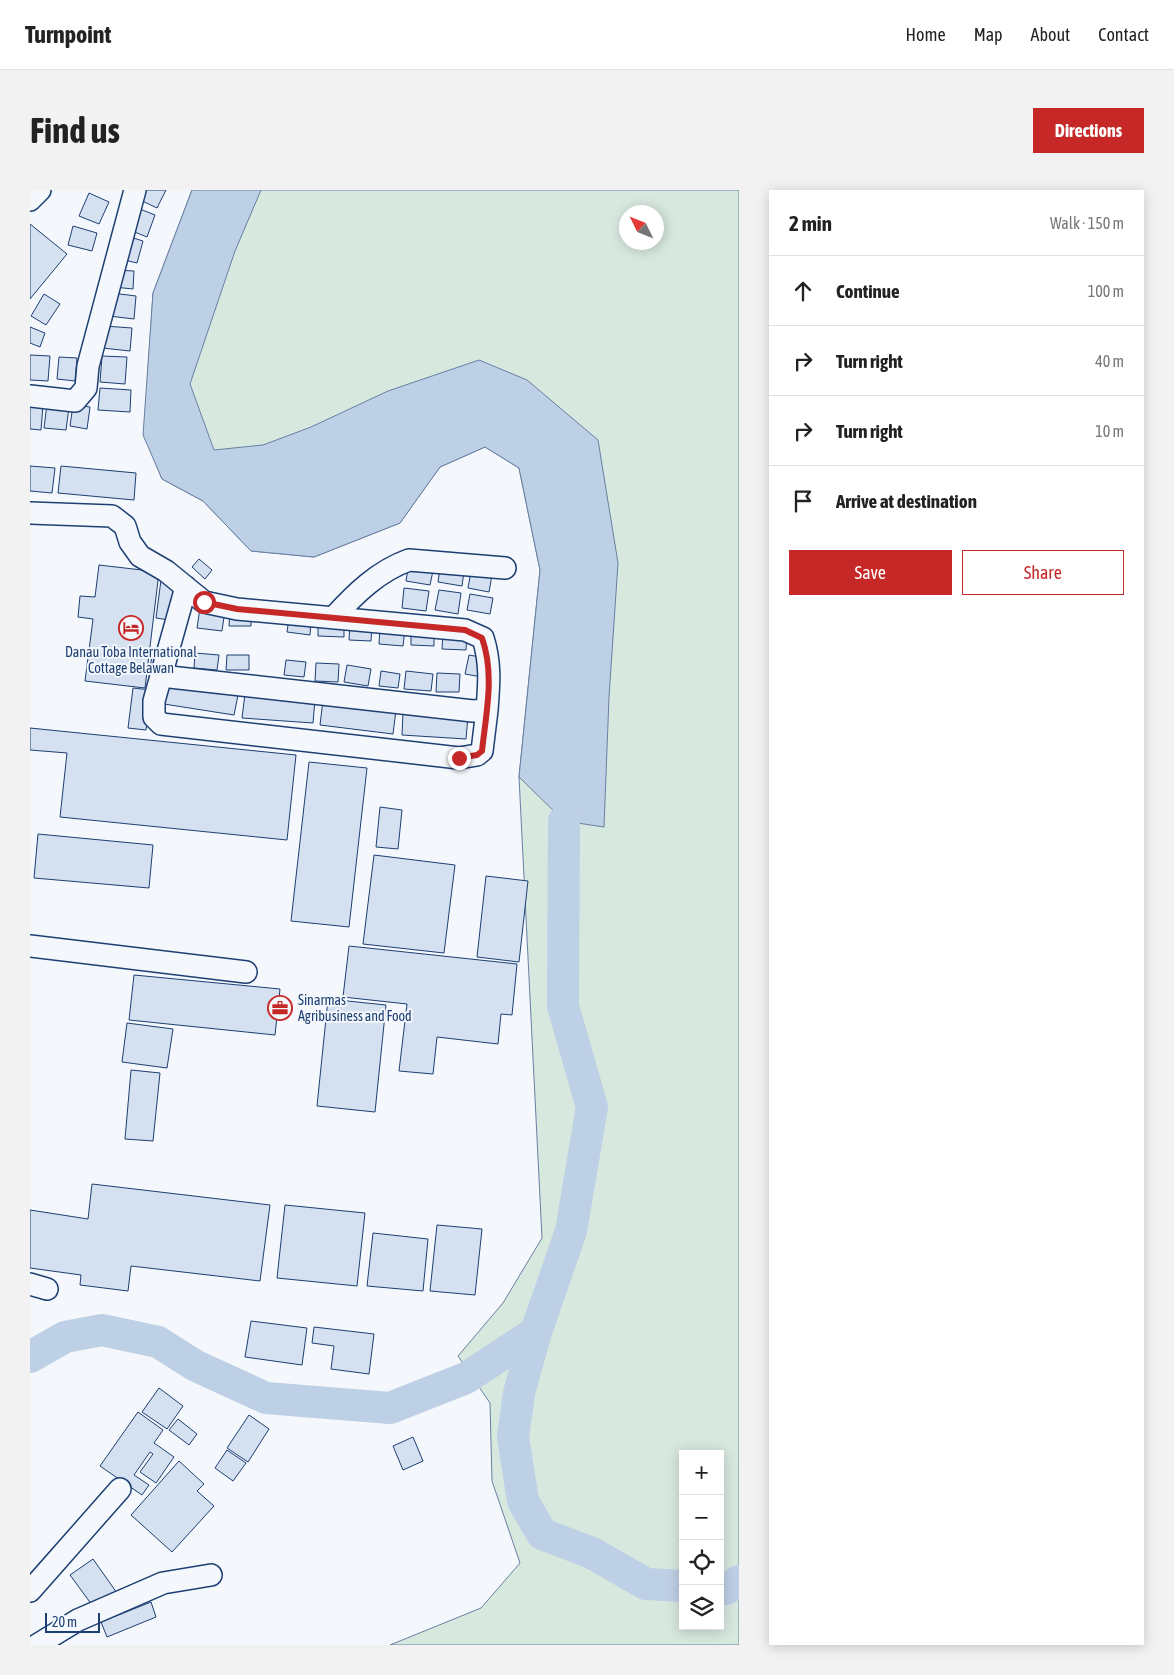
<!DOCTYPE html>
<html lang="en">
<head>
<meta charset="utf-8">
<style>
  :root { --surface:#fff; --page:#f2f2f2; --text:#222; --muted:#767676; --line:#e0e0e0; --accent:#c62828 }
  body { margin:0; font-family:"Asap Condensed",sans-serif; background:var(--page); color:var(--text) }
  .controls { position:absolute; right:15px; bottom:15px; display:grid; overflow:hidden; border-radius:0px; box-shadow:0 2px 12px #0003 }
  .controls button { width:45px; height:45px; display:grid; place-items:center; padding:0; border:0; border-bottom:1px solid var(--line); background:var(--surface); color:var(--text); font:25px sans-serif }
  .compass { position:absolute; left:589px; top:15px; width:45px; height:45px; border-radius:50%; background:var(--surface); box-shadow:0 2px 12px #0003; rotate:313deg }
  .scale { position:absolute; left:15px; bottom:12px; width:55px; box-sizing:border-box; padding-left:5px; border:2px solid #1d3f73; border-top:0; font-size:14px; line-height:18px; white-space:nowrap; color:#1d3f73; -webkit-text-stroke:4px #f4f7fb; paint-order:stroke }
  .stop { position:absolute; width:15px; height:15px; margin:-11px; border:4px solid #c62828; border-radius:50%; background:#fff }
  .stop.end { background:#c62828; border-color:#fff; box-shadow:0 1px 5px #0008 }
  .list { margin:0; padding:0; list-style:none }
  h2 { display:flex; justify-content:space-between; align-items:center; height:65px; margin:0; padding:0 20px; font-size:21px }
  h2 small { font-size:16px; font-weight:400; color:var(--muted) }
  .list li { display:grid; grid-template-columns:32px 1fr auto; gap:15px; align-items:center; box-sizing:border-box; height:70px; padding:0 20px; border-top:1px solid var(--line) }
  .list b { display:block; font-size:19px; white-space:nowrap }
  .list em { font-size:16px; font-style:normal; color:var(--muted) }
  .actions { display:flex; gap:10px; padding:15px 20px }
  .actions a { flex:1; padding:11px 0; border:1px solid var(--accent); border-radius:0px; text-align:center; font-size:18px; color:var(--accent) }
  .actions .main { background:var(--accent); color:#fff }
  .icon { flex:none; width:28px; height:28px; fill:none; stroke:currentColor; stroke-width:2; stroke-linecap:round; stroke-linejoin:round }
  .map { position:relative; flex:none; width:709px; height:1455px; overflow:hidden; border-radius:0px }
  header { display:flex; align-items:center; gap:30px; box-sizing:border-box; height:70px; padding:0 25px; background:var(--surface); border-bottom:1px solid var(--line) }
  header strong { font-size:24px }
  nav { display:flex; gap:28px; margin-inline-start:auto; font-size:18px }
  .intro { display:flex; align-items:center; justify-content:space-between; box-sizing:border-box; height:120px; padding:0 30px }
  h1 { margin:0; font-size:35px }
  .button { padding:12px 22px; border-radius:0px; background:var(--accent); color:#fff; font-size:18px; font-weight:700 }
  main { display:flex; gap:30px; padding:0 30px }
  aside { flex:1; background:var(--surface); border-radius:0px; box-shadow:0 2px 12px #0003 }
  .map>svg:first-child { display:block }
  .green { fill:#d7e8df; stroke:#687fa3; fill-rule:evenodd }
  .water { fill:#bed0e5; stroke:#687fa3 }
  .lines { fill:none; stroke-linecap:round; stroke-linejoin:round }
  .river { stroke:#bed0e5; stroke-width:32 }
  .building { fill:#d5e0f0; stroke:#1d3f73 }
  .minor-casing { stroke:#1d3f73; stroke-width:24 }
  .minor { stroke:#f4f7fb; stroke-width:21 }
  .route { stroke:#c62828; stroke-width:6 }
  .labels { text-anchor:middle; stroke-width:4; stroke-linejoin:round; paint-order:stroke }
  .poi-label { font-size:14px; fill:#1d3f73; stroke:#f4f7fb }
</style>
</head>
<body>
<header>
<strong>Turnpoint</strong>
<nav><a>Home</a><a>Map</a><a>About</a><a>Contact</a></nav>
</header>
<div class="intro"><h1>Find us</h1><a class="button">Directions</a></div>
<main>
<div class="map">
<svg width="709" height="1455" viewBox="0 0 709 1455">
  <rect width="100%" height="100%" fill="#f4f7fb"/>
  <!-- green -->
  <path class="green" d="M162,0H709V1455H360L451,1418L490,1373L462,1291L460,1213L428,1166L473,1113L512,1048L489,587L510,380L489,278L455,257L410,277L370,333L284,367L221,361L173,311L132,289L114,245L123,103ZM596,22H626V52H596ZM653,1264H690V1436H653Z"/>
  <!-- water -->
  <path class="water" d="M162,0H231L205,61L160,194L184,260L233,255L281,237L358,201L449,170L497,190L568,250L588,373L579,507L574,637L534,631L489,587L510,380L489,278L455,257L410,277L370,333L284,367L221,361L173,311L132,289L113,245L123,103Z"/>
  <g class="lines">
    <!-- river -->
    <path class="river" d="M506,1142L489,1203L483,1247L493,1311L512,1344L562,1363L616,1394L653,1396
      M0,1167L35,1147L72,1140L128,1152L166,1176L236,1208L360,1218L436,1188L506,1142L541,1041L562,917L533,816L534,631
      M690,1399H696L709,1391"/>
  </g>
  <!-- building -->
  <path class="building" d="M113,0H136L127,18L108,9Z
    M59,3L79,12L69,34L49,26Z
    M105,17L125,25L117,47L97,39Z
    M0,34L37,64L0,109Z
    M43,36L67,43L62,61L38,55Z
    M97,46L113,51L107,73L90,69Z
    M85,80L104,81L103,99L84,97Z
    M82,103L106,106L104,129L79,126Z
    M14,104L30,114L16,135L1,126Z
    M74,136L102,138L100,161L72,158Z
    M0,137L15,143L10,157L0,153Z
    M0,165L20,166L18,191L0,190Z
    M72,166L97,167L95,194L70,192Z
    M29,167L47,168L45,191L27,189Z
    M70,198L101,200L100,222L68,220Z
    M0,214L13,215L11,240L0,239Z
    M17,214L39,217L36,240L14,238Z
    M43,215L60,217L57,239L40,236Z
    M0,276L25,278L22,303L0,301Z
    M31,276L106,283L104,310L28,303Z
    M169,369L182,380L175,389L162,377Z
    M379,372L404,376L400,395L376,391Z
    M69,375L129,382L115,498L55,491L63,429L48,427L50,406L65,407Z
    M410,378L434,381L432,396L408,392Z
    M441,381L462,385L459,402L438,398Z
    M131,390L145,392L139,430L126,428Z
    M374,398L399,401L396,421L372,418Z
    M409,400L431,403L428,424L405,420Z
    M440,404L463,408L460,424L437,420Z
    M170,418L195,420L192,441L167,438Z
    M200,422L221,423V436H199Z
    M259,428L281,431L280,445L257,442Z
    M288,433H314V447L288,446Z
    M320,433L342,435L341,451L319,450Z
    M350,437L375,439L373,456L349,454Z
    M381,440L404,441V456L381,455Z
    M413,442L437,444L436,460L412,459Z
    M123,458L134,460L132,481L120,479Z
    M165,463L189,465L187,480L164,478Z
    M197,465H219V480H196Z
    M439,465L456,468L452,487L435,484Z
    M256,470L276,472L274,487L254,485Z
    M286,473L309,474L308,492L285,491Z
    M317,475L341,479L338,496L314,492Z
    M351,481L370,484L368,498L349,496Z
    M376,481L403,484L401,501L374,499Z
    M407,483L430,484L429,502H406Z
    M137,494L208,505L204,525L134,514Z
    M103,498L121,500L116,540L98,538Z
    M215,504L285,509L283,533L212,528Z
    M293,510L366,520L363,544L290,535Z
    M373,522L438,526L436,549L372,545Z
    M0,538L266,565L257,650L30,627L37,563L0,560Z
    M279,572L337,578L319,737L261,731Z
    M350,617L372,620L368,659L346,657Z
    M8,644L123,655L119,698L4,688Z
    M344,665L425,675L414,763L333,754Z
    M456,686L498,691L489,772L447,767Z
    M319,756L487,774L482,825L471,824L468,854L407,847L403,884L369,881L377,814L313,807Z
    M104,785L250,799L245,845L99,830Z
    M298,809L356,815L345,922L287,916Z
    M97,833L143,839L137,878L92,872Z
    M101,880L130,883L123,951L95,949Z
    M62,994L240,1015L230,1091L101,1076L98,1101L50,1095L51,1085L0,1078V1020L58,1029Z
    M255,1015L335,1023L327,1096L247,1088Z
    M407,1035L452,1039L445,1105L400,1101Z
    M343,1043L398,1049L393,1101L337,1096Z
    M221,1131L277,1138L272,1175L215,1167Z
    M284,1137L344,1144L339,1184L301,1179L304,1156L282,1153Z
    M129,1198L153,1216L137,1239L112,1222Z
    M108,1222L133,1240L124,1253L144,1267L126,1293L110,1282L123,1264L120,1262L104,1285L119,1295L112,1305L70,1276Z
    M219,1225L239,1239L218,1272L197,1258Z
    M148,1229L167,1244L159,1255L139,1240Z
    M383,1247L393,1271L373,1280L363,1256Z
    M197,1260L216,1273L203,1291L185,1278Z
    M149,1271L174,1294L167,1301L184,1316L142,1362L101,1325Z
    M63,1369L87,1403L65,1419L40,1385Z
    M121,1412L126,1427L77,1447L71,1432Z"/>
  <g class="lines">
    <defs>
      <path id="minor" d="M0,10L10,0
        M0,206L45,211L56,198L58,176L105,0
        M0,323L82,326L95,336L100,352L110,366L136,381L174,412L207,419L435,440L453,448C461,473 459,495 457,520L443,521L131,486
        M156,397L124,511V527L131,534L429,568L447,565L452,561L457,520
        M303,428C325,404 348,381 379,370L475,378
        M0,756L216,782
        M0,1094L17,1099
        M0,1401L90,1299
        M7,1455L48,1430L133,1393L181,1385"/>
    </defs>
    <!-- minor casing -->
    <use href="#minor" class="minor-casing"/>
    <!-- minor -->
    <use href="#minor" class="minor"/>
  </g>
  <g class="lines">
    <!-- route -->
    <path class="route" d="M174,412L207,419L435,440L452,448C465,485 456,523 452,561L447,565L429,568"/>
  </g>
  <!-- icons -->
  <defs>
    <symbol id="hotel-ring" viewBox="-11 -11 22 22"><circle r="9.5" fill="#f4f7fb" stroke="#c62828" stroke-width="1.5"/><path d="M-6-4.5h1.5V1H6V5H4.5V3h-9V5H-6ZM-4 0a1.8 1.8 0 1 1 3.6 0ZM.5 0V-2.5h3Q6-2.5 6 0Z" fill="#c62828"/></symbol>
    <symbol id="office-ring" viewBox="-11 -11 22 22"><circle r="9.5" fill="#f4f7fb" stroke="#c62828" stroke-width="1.5"/><path d="M-6-3h4V-5.5h4V-3h4V5H-6ZM-1-4.5V-3h2v-1.5ZM-6 0V1H6V0Z" fill="#c62828"/></symbol>
  </defs>
  <g fill-rule="evenodd">
    <use href="#hotel-ring" x="87" y="424" width="28" height="28"/>
    <use href="#office-ring" x="236" y="804" width="28" height="28"/>
  </g>
  <g class="labels">
    <!-- poi labels -->
    <g class="poi-label">
      <text x="101" y="467">Danau Toba International<tspan x="101" dy="16">Cottage Belawan</tspan></text>
      <text x="268" y="815" text-anchor="start">Sinarmas<tspan x="268" dy="16">Agribusiness and Food</tspan></text>
    </g>
  </g>
</svg>
<div class="controls">
<button>+</button>
<button>−</button>
<button><svg class="icon" aria-label="locate" viewBox="0 0 24 24"><circle cx="12" cy="12" r="6"/><path d="M12 2v4M12 18v4M2 12h4M18 12h4"/></svg></button>
<button><svg class="icon" aria-label="layers" viewBox="0 0 24 24"><path d="M12 4l9 5-9 5-9-5zM3 14l9 5 9-5"/></svg></button>
</div>
<svg class="compass" viewBox="-18 -18 36 36"><path d="M0-13l5 13h-10z" fill="#e53935"/><path d="M0 13l5-13h-10z" fill="#767676"/></svg>
<div class="scale">20 m</div>
<div class="stop" style="left:174px;top:412px"></div>
<div class="stop end" style="left:429px;top:568px"></div>
</div>
<aside>
<h2>2 min<small>Walk · 150 m</small></h2>
<ul class="list">
<li><svg class="icon" aria-label="ahead" viewBox="0 0 24 24"><path d="M12 20V5M6 11l6-6 6 6"/></svg><div><b>Continue</b></div><em>100 m</em></li>
<li><svg class="icon" aria-label="right" viewBox="0 0 24 24"><path d="M7 20v-9h11M14 6l5 5-5 5"/></svg><div><b>Turn right</b></div><em>40 m</em></li>
<li><svg class="icon" aria-label="right" viewBox="0 0 24 24"><path d="M7 20v-9h11M14 6l5 5-5 5"/></svg><div><b>Turn right</b></div><em>10 m</em></li>
<li><svg class="icon" aria-label="arrive" viewBox="0 0 24 24"><path d="M6 21V4h12l-3 4 3 4H6"/></svg><div><b>Arrive at destination</b></div></li>
</ul>
<div class="actions"><a class="main">Save</a><a>Share</a></div>
</aside>
</main>
</body>
</html>
